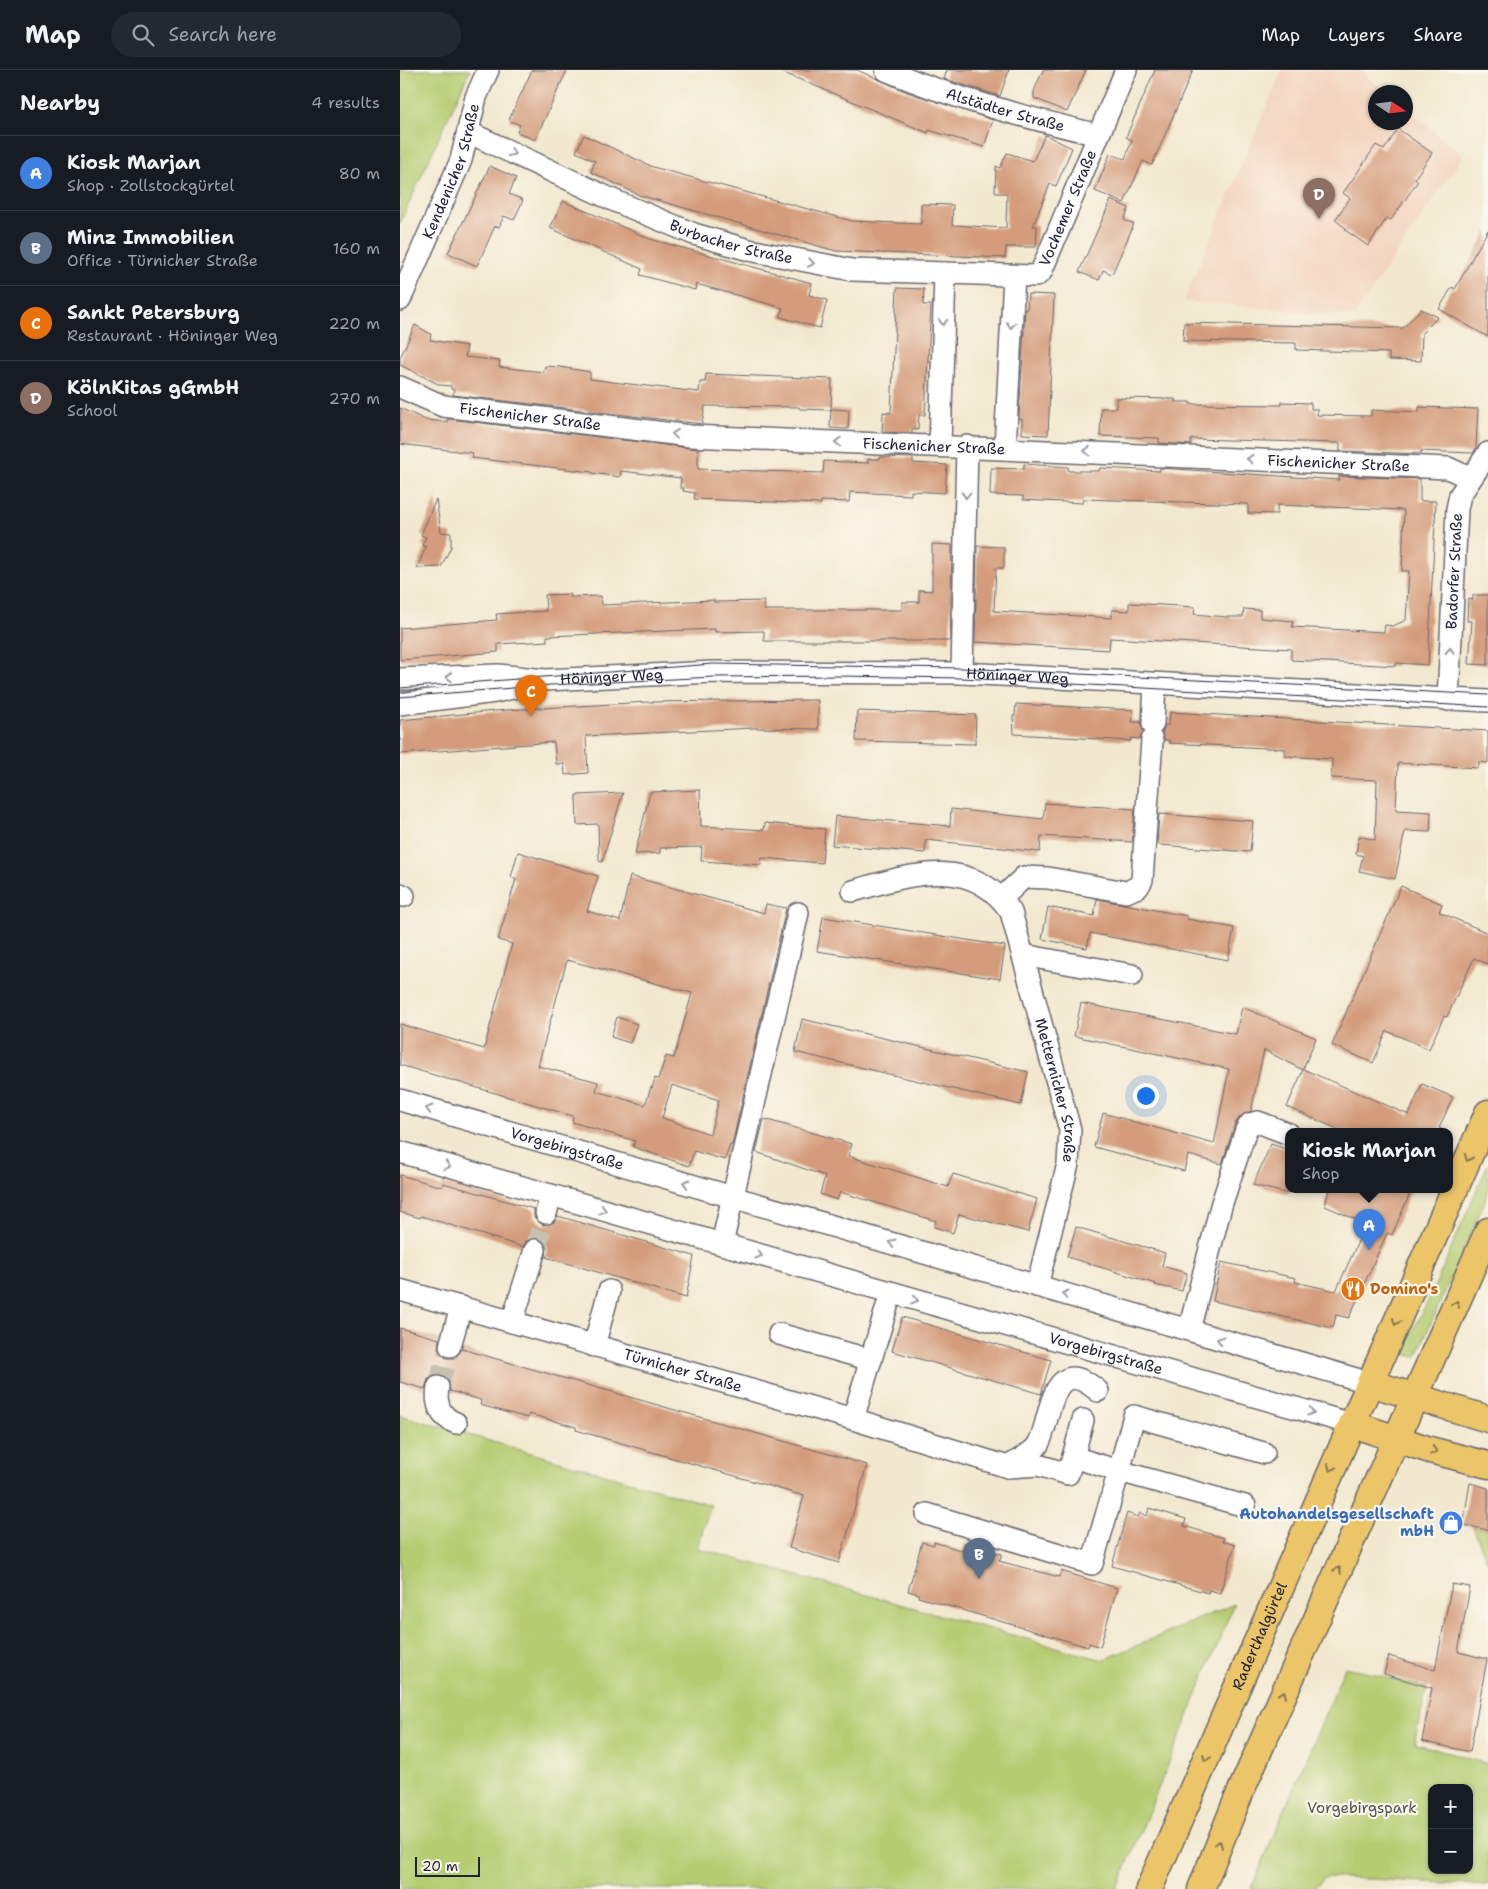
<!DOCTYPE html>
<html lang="en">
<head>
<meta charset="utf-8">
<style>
  :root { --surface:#171b24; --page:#242831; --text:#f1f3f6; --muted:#9ea1a6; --line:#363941; --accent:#c8321e }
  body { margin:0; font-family:"Shantell Sans",sans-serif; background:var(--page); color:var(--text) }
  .controls { position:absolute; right:15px; bottom:15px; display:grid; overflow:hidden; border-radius:10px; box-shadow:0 1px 4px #0004 }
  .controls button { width:45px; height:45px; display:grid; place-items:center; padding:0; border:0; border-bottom:1px solid var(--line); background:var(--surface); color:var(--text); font:25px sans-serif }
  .compass { position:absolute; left:968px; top:15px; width:45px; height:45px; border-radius:50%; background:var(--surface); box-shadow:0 1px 4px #0004; rotate:103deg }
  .scale { position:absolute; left:15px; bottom:12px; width:65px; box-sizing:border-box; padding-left:5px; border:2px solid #22223b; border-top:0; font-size:14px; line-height:18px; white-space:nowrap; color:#22223b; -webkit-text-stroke:4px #fbf7ec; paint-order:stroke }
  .you { position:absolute; left:745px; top:1025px; width:18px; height:18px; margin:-12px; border:4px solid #fff; border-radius:50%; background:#1a73e8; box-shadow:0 0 0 8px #1a73e833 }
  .badge { display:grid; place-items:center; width:32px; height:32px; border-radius:50%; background:var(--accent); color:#fff; font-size:16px; font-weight:700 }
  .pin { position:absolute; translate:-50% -41px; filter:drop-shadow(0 1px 2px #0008) }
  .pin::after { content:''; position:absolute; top:26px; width:18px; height:15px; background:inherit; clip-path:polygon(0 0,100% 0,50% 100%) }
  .popup { position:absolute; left:885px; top:1058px; width:168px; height:65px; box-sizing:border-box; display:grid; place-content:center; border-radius:10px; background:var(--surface); filter:drop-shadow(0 1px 4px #0005); font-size:16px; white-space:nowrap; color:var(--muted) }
  .popup b { font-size:19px; color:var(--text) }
  .popup::after { content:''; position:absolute; left:50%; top:100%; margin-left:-10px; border:10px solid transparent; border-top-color:var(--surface) }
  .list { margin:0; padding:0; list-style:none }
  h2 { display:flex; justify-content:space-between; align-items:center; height:65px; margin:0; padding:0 20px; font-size:21px }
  h2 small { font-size:16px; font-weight:400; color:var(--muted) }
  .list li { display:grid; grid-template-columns:32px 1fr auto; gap:15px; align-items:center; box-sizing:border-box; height:75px; padding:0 20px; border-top:1px solid var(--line) }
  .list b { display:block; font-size:19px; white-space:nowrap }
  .list p { margin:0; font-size:16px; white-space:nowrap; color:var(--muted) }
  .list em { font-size:16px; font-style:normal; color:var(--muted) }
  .icon { flex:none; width:28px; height:28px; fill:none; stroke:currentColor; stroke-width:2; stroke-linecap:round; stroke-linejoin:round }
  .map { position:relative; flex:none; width:1088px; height:1819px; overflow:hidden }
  header { display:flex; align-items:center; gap:30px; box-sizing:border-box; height:70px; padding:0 25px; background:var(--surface); border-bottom:1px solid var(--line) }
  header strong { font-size:24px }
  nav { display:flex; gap:28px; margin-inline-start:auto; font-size:18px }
  .search { width:350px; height:45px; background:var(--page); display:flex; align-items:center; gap:12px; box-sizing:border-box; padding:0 18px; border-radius:28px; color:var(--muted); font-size:19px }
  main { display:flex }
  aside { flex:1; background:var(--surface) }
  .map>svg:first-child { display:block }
  .built { fill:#f3d4bf }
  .green { fill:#b5cc71; stroke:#6c7756; fill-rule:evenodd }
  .building { fill:#d49c7c; fill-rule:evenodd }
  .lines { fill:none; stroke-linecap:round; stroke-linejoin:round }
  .minor-tunnel { stroke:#c8c0b1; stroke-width:21; stroke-dasharray:21 11; stroke-linecap:butt }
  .minor-casing { stroke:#6b676f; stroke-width:24 }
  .major-casing { stroke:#6b676f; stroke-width:29 }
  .minor { stroke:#fff; stroke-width:21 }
  .major { stroke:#ecc569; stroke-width:26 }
  .tram { stroke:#22223b; stroke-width:1 }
  .oneway { stroke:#9c9ca7 }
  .oneway2 { stroke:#877452 }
  .labels { text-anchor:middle; stroke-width:4.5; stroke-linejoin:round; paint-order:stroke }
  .street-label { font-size:15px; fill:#22223b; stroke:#fbf7ec }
  .food-label { font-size:15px; font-weight:bold; fill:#c56008; stroke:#fbf7ec; text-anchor:start }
  .shop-label { font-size:15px; font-weight:bold; fill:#366cbe; stroke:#fbf7ec; text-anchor:end }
  .park-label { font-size:15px; fill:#4e554b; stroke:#fbf7ec }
</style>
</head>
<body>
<header>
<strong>Map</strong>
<div class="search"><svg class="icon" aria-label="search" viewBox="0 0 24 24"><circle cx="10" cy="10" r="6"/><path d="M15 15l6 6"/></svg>Search here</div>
<nav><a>Map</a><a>Layers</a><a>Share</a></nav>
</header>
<main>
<aside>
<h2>Nearby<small>4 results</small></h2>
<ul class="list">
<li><span class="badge" style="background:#3f7fe0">A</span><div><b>Kiosk Marjan</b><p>Shop · Zollstockgürtel</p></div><em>80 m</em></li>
<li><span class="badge" style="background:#5c6f8a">B</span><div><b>Minz Immobilien</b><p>Office · Türnicher Straße</p></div><em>160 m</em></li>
<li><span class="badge" style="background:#e8710a">C</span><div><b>Sankt Petersburg</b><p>Restaurant · Höninger Weg</p></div><em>220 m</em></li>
<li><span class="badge" style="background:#8d6e63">D</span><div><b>KölnKitas gGmbH</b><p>School</p></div><em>270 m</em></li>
</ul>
</aside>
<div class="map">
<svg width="1088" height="1819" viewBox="0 0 1088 1819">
  <rect width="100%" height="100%" fill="#fbf7ec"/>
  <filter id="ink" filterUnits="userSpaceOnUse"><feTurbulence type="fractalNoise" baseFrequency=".02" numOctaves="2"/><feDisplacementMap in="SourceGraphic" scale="10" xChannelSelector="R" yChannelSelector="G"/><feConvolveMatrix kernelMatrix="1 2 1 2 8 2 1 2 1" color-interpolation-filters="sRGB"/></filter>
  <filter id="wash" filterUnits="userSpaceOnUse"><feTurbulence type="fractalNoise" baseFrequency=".0096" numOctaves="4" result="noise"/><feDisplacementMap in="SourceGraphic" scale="20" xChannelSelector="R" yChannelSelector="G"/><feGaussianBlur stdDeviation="1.12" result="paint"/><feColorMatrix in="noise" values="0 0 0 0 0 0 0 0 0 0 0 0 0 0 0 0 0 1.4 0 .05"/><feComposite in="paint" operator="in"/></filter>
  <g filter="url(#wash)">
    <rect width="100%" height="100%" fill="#f2e8cf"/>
    <!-- built -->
    <path class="built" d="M882,0H959L986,22H976V52H1006V38L1063,86L954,246L784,231Z"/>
    <!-- green -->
    <path class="green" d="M0,0H70L0,153Z
      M1088,1094V1124L1016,1287L1001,1283L1030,1227Z
      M0,1345L311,1435L297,1478L703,1590L834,1534L717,1819H0Z
      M1073,1457L1088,1460V1493Z
      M945,1597L1027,1618L1014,1673L1088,1694V1815L926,1807L912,1819H851ZM1032,1718H1069V1800H1032Z"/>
    <g id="blocks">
      <!-- building -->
      <path class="building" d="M132,0H167L135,70L117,62L120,55L109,50Z
        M377,0H457L507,22L593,50L584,77L529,60L528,63Z
        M547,0H609L600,26L544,9Z
        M643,0H686L667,42L634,28V21Z
        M755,0H793L752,95L743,91L724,133L695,121L710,84L725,89L732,70L726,67Z
        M998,59L1032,83L1015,108L1018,111L991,150L987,148L968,176L945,160L946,158L935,150L950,128L943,123L966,90L976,75L984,80Z
        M184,65L253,97L452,151L521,154V134L553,135L552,155L606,158L607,123H595L596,96L600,98L607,83L633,91L645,65L672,78L656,116L650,114L633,156H637L636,177H606L605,188L436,181L239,125L191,102L195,91L176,82Z
        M90,96L116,108L109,124L123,130L114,150L104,146L99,157L95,156L77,196L48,183Z
        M711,130L729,138L724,150L734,154L712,204L703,200L699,210L679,202Z
        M163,131L250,169L412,213L409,225L427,230L420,258L380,247L383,238L296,214L295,220L240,205L242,199L150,158Z
        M1088,160V267L1039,239L1052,217L1055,219Z
        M497,218L524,219L523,235H531L525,345H519L518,360L512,359V363L482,362L483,342L491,343Z
        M628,224L654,225L648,365L622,364V349H619L625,239H627Z
        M1021,239L1038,247L1022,263L1021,291L989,290V283L896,280V273L783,271L784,253L1003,258Z
        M15,255L31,264L30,270L67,276L65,287L100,291L99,297L144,302L145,296L160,297L190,302V309L221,313L299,322L300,312H305L306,304L432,309L431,340L400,339L399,337L305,336L302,354L53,325L54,320L51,319V316L40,315L0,295V288Z
        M716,328L775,329V332H790V334L882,335V332L911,333V339H917V345L971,346V340L1019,342V337L1078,339L1076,378L1073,383L1021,381V384L940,381V373L791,369V375L759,373V368L700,366L701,338H716Z
        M0,338L26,350L47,352L48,349L298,379V399L423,403L424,391L468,393V389H480L481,387L513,388V393L547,395L545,423L511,421V425L450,422L449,432L421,431V434L294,429L295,423L283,421L284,418H280L281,408L221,401L220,407L192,403V402L72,388L73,383L0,374Z
        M431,339L449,340L448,359L430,358Z
        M624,394L668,397L669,401H699L700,398L760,401V398L939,410V406L1020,409V431H1036L1028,595L997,593L996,596L891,590V579L710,568L709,580L575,572L577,476L604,477V498H596L594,541L712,548V540L729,541V533L795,537L794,544L827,547H843L844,539L860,540V548L893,551L892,557L984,562L985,555L993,556L1006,550L1009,501H1002L1004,440L877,435V444L848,443V434L683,429V433L623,430V426L590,425L591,398L624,399Z
        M36,429L41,462L51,463V477L41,497L17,498L26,477L22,475L26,467L21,465Z
        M532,474L552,475L550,571H364V561L315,562V559L147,566V571L98,574V582L0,590V558L97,550L96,544L146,541L145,525L170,524V527L201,526L202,535L314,530V532L364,531V540H502V532H519V520L532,521Z
        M1073,525H1088V595L1069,594L1072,551H1067L1068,529L1073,530Z
        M418,630V659L355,658L186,666L188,703L165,705L164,694H156L154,672L0,684V650L106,640L248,632Z
        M616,634L733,640L732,652H741L743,661L740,669L731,668V671L614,664L613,646H615Z
        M457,641L576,645L575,674L456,671Z
        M770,642L1088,661V693L1079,692L1078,698L998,693L996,740L1031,742L1030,762L1005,761L995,809L959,801L963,786L956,784L959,766L975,770L977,710L931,708L932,689L885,686V679L769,673V670H764L762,663L765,655H769Z
        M300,720L301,756L364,760L365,753L425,759L422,793L362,788L361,795L301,791L302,777L260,778V783L235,784L250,722Z
        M223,723L202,792L199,791L198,754L177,755L176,725Z
        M645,733L735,739L732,772L641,766L640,782L526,770L525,783L432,775L435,746L550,756L551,739L643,749Z
        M759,744L853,751L850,782L760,775L757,774Z
        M118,782L198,806L187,841L220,851L230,806L364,843L366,834L386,838L332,1075H330L325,1090L294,1081L289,1096L233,1077L235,1071L172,1052L173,1046L0,995V954L84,979L112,874L98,870L116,809L111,807ZM167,890L292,923L274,988L266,986L258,1009L255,1008L252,1018L251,1017L245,1035L196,1021L198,1012L138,996ZM272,1015L319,1030L310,1064L262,1048Z
        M1001,816L1042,834L1039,842L1088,863V894L1074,888L1047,947L1044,946L1029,979L987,961L973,993L932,975Z
        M697,829L787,846V849L834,858L828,890L690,863L687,878L642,869L648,837L694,846Z
        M423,847L605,876L600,909L417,881Z
        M681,933L836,964L842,937L916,968L903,999L1009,1045L1022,1014L1053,1027L1039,1058L1046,1061H942L887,1037L903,1000L864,980L851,1041L840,1047L835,1053L822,1094L788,1085L784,1101L694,1077L703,1043L814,1074L829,999L674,966Z
        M217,947L237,954L230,973L211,967Z
        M402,949L628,1002L621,1035L395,982Z
        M364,1049L452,1074L448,1086L548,1117L553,1104L637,1129L628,1162L559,1144L553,1163L534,1157L536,1151L440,1122L437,1130L420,1124L425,1106L356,1082Z
        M871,1074L889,1080V1124L853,1115Z
        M0,1105L42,1117L43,1113L134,1139V1147L143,1155L154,1152L158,1146L294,1186L286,1228L146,1187L147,1177L138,1168L127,1170L123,1177L21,1146L20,1148L0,1142Z
        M929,1119H1012L992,1165L987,1163L949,1248L936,1245L933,1258L813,1231L821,1192L896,1208L895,1212L936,1221L966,1154L925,1136Z
        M676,1157L765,1183L762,1196L787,1203L782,1221L755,1215L756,1214L667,1187Z
        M502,1247L651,1290L641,1324L492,1281Z
        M0,1258L39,1269L38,1280L46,1288H54L62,1279L467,1395L439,1493L389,1478L404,1426L176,1360V1357L129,1344L128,1348L80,1335L81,1330L50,1321L49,1312L40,1305L28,1309L25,1319L0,1312Z
        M1070,1413L1088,1418V1460L1063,1455Z
        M749,1438L786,1449L784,1456L824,1468L823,1471L835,1475L820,1523L809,1520L808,1523L712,1496L727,1443L738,1447L740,1443L747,1446Z
        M522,1472L534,1475V1472L563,1481L565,1473L602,1484L599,1491L659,1507L661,1501L717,1518L700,1577L689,1573L688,1577L518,1527L519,1524L508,1521Z
        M1052,1514L1070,1517L1058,1582L1087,1589L1070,1682L1022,1671L1032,1618L984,1604L989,1586L1035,1600Z"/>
    </g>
  </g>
  <g filter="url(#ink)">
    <use href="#blocks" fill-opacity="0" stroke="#6b676f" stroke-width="1"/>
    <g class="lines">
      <!-- minor-tunnel -->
      <path class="minor-tunnel" d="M135,1180L146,1143
        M38,1317L50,1276"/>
      <defs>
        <g id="minor">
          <path id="s1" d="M486,0C555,29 625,47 698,65"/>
          <path id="s2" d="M68,62L215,131L294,164L349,180L452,200L636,206L641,202L726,0"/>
          <path id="s3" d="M0,230L61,90L76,27L88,0"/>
          <path id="s4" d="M0,317L43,336L290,366L1048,398L1061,404L1069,411"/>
          <path d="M540,376L545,203"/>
          <path d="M605,378L614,206"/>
          <path d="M562,603L567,376"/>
          <path id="s5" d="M0,609L98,605L145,610L313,602L562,603L1088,631"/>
          <path id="s6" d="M1048,630L1057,439L1060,425L1088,383"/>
          <path d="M0,634L95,622L130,614"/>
          <path d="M753,654L755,614"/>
          <path id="s7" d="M453,821C509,805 572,783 611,842L670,1060L668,1094L637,1216"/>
          <path d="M0,824L4,826"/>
          <path d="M602,828L624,807L648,808L726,822L738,817L742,810L752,670"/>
          <path d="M623,885L732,905"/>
          <path id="s8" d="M0,1030L970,1313"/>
          <path id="s9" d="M0,1082L952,1354"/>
          <path d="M146,1143L151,1125"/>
          <path d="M322,1174L398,843"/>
          <path id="s10" d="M0,1220L453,1349L608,1397L638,1395L668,1404L673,1387L719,1401L734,1346L864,1383"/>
          <path d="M112,1252L135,1180"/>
          <path d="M789,1260L821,1136L846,1060L850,1054L858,1052L889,1064"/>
          <path d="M379,1264L471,1290"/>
          <path d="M50,1276L61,1237"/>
          <path d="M194,1276L209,1221"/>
          <path d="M38,1317C35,1334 40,1347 56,1353"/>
          <path d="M453,1349L491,1223"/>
          <path d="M673,1387L683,1350"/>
          <path d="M608,1397C616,1391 631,1384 637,1376C652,1355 648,1278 698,1321"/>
          <path d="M527,1444L692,1494L719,1401L845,1436"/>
        </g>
        <g id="major">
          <path d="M970,1313L1088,1349"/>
          <path d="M952,1354L1030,1380L1088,1395"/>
          <path id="s11" d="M749,1819L1088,1043"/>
          <path d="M801,1819L840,1723L1088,1161"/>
        </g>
      </defs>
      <!-- minor casing -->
      <use href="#minor" class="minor-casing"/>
      <!-- major casing -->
      <use href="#major" class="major-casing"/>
      <!-- minor -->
      <use href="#minor" class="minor"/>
      <!-- major -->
      <use href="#major" class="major"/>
      <!-- tram -->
      <path class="tram" d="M0,618L313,594L562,598L1088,625
        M0,627L150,615L314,607L438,606L562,608L1088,637"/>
    </g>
    <!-- one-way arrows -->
    <defs><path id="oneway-chevron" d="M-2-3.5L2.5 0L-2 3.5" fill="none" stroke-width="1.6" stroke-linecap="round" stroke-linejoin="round" transform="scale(1.25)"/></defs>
    <g class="oneway">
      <use href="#oneway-chevron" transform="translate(112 83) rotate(25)"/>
      <use href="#oneway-chevron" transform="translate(411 193) rotate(10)"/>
      <use href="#oneway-chevron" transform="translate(543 252) rotate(92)"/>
      <use href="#oneway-chevron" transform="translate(611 255) rotate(93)"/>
      <use href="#oneway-chevron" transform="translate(275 364) rotate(-173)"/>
      <use href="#oneway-chevron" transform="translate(438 372) rotate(-178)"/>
      <use href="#oneway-chevron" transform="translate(687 381) rotate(-177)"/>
      <use href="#oneway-chevron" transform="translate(850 389) rotate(-177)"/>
      <use href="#oneway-chevron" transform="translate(566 425) rotate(91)"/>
      <use href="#oneway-chevron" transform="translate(1050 581) rotate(-87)"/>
      <use href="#oneway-chevron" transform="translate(49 607) rotate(177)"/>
      <use href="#oneway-chevron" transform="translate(29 1039) rotate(-164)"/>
      <use href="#oneway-chevron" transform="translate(47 1096) rotate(16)"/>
      <use href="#oneway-chevron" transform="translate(286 1113) rotate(-164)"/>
      <use href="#oneway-chevron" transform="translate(203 1140) rotate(16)"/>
      <use href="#oneway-chevron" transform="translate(492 1173) rotate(-164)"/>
      <use href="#oneway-chevron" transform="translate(359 1185) rotate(16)"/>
      <use href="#oneway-chevron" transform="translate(665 1224) rotate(-164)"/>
      <use href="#oneway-chevron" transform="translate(515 1230) rotate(16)"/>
      <use href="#oneway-chevron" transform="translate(820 1270) rotate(-163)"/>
      <use href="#oneway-chevron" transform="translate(911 1342) rotate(16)"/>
    </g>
    <g class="oneway2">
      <use href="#oneway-chevron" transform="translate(1068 1088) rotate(114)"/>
      <use href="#oneway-chevron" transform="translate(1056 1234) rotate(-66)"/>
      <use href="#oneway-chevron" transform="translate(996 1252) rotate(114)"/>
      <use href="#oneway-chevron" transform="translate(1034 1381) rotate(16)"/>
      <use href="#oneway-chevron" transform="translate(931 1398) rotate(113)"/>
      <use href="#oneway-chevron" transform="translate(938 1500) rotate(-66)"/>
      <use href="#oneway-chevron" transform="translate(883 1624) rotate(-66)"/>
      <use href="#oneway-chevron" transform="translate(806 1688) rotate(113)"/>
      <use href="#oneway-chevron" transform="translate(819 1774) rotate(-68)"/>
    </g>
  </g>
  <!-- icons -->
  <defs>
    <symbol id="restaurant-disc" viewBox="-11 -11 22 22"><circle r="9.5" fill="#e8710a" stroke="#fbf7ec"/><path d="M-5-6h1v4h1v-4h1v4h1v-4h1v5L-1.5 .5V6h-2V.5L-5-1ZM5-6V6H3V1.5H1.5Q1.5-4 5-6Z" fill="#fff"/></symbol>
    <symbol id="shop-disc" viewBox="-11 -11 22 22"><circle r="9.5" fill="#3f7fe0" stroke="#fbf7ec"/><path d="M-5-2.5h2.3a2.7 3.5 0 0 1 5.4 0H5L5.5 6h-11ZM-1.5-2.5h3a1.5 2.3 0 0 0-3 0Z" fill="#fff"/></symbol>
  </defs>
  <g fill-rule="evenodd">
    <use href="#restaurant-disc" x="939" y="1205" width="28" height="28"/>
    <use href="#shop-disc" x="1037" y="1439" width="28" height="28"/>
  </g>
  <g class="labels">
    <!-- street labels -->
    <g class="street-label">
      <text dy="5" stroke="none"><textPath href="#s1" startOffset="126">Alstädter Straße</textPath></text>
      <text dy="5" stroke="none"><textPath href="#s3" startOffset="139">Kendenicher Straße</textPath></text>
      <text dy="5" stroke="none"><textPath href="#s2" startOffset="670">Vochemer Straße</textPath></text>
      <text dy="5" stroke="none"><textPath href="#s2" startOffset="286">Burbacher Straße</textPath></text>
      <text dy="5" stroke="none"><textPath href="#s4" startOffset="135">Fischenicher Straße</textPath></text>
      <text dy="5" stroke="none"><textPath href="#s4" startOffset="540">Fischenicher Straße</textPath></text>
      <text dy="5" stroke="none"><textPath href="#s4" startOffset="945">Fischenicher Straße</textPath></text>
      <text dy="5" stroke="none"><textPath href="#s6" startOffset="129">Badorfer Straße</textPath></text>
      <text dy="5" stroke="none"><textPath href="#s5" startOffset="212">Höninger Weg</textPath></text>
      <text dy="5" stroke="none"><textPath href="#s5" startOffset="618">Höninger Weg</textPath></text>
      <text dy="5" stroke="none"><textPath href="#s7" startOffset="358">Metternicher Straße</textPath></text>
      <text dy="5" stroke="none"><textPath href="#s8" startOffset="174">Vorgebirgstraße</textPath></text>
      <text dy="5" stroke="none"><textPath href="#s9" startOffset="734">Vorgebirgstraße</textPath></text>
      <text dy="5" stroke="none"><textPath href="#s10" startOffset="294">Türnicher Straße</textPath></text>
      <text dy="5" stroke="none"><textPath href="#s11" startOffset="276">Raderthalgürtel</textPath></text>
    </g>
    <!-- food labels -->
    <g class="food-label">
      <text x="970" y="1224">Domino's</text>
    </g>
    <!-- shop labels -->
    <g class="shop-label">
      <text x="1034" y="1449">Autohandelsgesellschaft<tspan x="1034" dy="17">mbH</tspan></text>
    </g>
    <!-- park labels -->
    <g class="park-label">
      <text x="962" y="1743">Vorgebirgspark</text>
    </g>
  </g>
</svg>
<div class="controls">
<button>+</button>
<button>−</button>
</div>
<svg class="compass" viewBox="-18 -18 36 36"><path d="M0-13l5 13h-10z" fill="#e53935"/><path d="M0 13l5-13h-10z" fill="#9ea1a6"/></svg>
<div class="scale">20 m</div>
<div class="you"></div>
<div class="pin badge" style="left:969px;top:1180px;background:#3f7fe0">A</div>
<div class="popup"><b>Kiosk Marjan</b>Shop</div>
<div class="pin badge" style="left:579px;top:1509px;background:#5c6f8a">B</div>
<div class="pin badge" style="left:131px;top:646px;background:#e8710a">C</div>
<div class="pin badge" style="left:919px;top:149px;background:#8d6e63">D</div>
</div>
</main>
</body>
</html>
